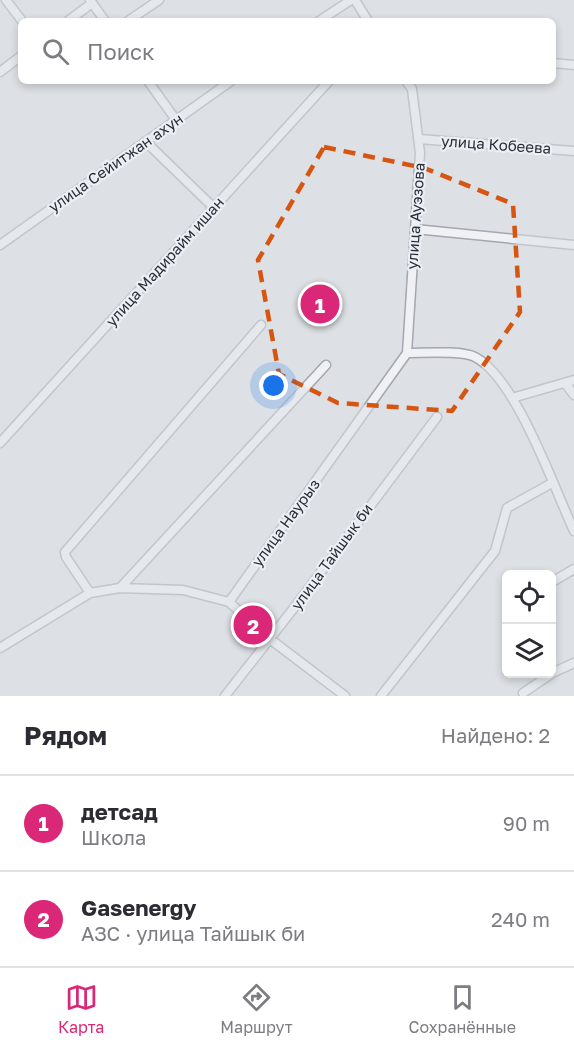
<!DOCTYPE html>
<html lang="ru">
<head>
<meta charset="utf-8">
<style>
  :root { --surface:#fff; --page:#f7f7f7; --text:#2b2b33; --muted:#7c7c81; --line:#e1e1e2; --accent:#db2777 }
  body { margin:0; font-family:"Golos Text",sans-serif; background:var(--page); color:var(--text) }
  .controls { position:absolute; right:18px; bottom:18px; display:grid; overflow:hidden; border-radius:9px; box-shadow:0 3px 9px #0003 }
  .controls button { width:54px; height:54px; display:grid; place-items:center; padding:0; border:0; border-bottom:2px solid var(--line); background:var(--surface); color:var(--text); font:30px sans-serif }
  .you { position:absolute; left:274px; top:386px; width:21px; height:21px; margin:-15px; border:4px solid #fff; border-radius:50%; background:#1a73e8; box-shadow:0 0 0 9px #1a73e833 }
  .badge { display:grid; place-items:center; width:39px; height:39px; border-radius:50%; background:var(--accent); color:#fff; font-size:20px; font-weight:700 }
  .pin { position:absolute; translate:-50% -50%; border:3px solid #fff; box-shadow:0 2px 6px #0006 }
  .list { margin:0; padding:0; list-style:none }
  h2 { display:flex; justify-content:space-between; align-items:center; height:78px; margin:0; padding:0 24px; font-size:26px }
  h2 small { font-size:20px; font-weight:400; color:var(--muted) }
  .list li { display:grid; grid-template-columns:39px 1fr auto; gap:18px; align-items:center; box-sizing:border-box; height:96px; padding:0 24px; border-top:2px solid var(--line) }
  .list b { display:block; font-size:22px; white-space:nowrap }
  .list p { margin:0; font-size:20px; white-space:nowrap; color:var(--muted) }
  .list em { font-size:20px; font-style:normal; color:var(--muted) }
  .icon { flex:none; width:33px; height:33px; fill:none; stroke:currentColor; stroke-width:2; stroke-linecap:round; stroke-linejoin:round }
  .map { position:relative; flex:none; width:574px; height:696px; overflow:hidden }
  .search { position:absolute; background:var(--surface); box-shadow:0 3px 9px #0003; left:18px; right:18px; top:18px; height:66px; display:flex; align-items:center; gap:15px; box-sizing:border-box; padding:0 21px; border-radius:9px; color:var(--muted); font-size:22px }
  .sheet { height:270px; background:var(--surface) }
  nav { display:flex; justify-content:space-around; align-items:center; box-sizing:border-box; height:84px; border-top:2px solid var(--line); background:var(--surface); font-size:16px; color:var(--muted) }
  nav a { display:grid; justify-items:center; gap:3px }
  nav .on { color:var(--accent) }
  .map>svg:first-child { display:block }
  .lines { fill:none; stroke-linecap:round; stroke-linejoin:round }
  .minor-casing { stroke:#a3a7ae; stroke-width:11 }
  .minor { stroke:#eff1f4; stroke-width:8 }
  .marked { fill:none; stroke:#d55511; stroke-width:4.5; stroke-dasharray:12 8; stroke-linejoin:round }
  .labels { text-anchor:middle; stroke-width:4.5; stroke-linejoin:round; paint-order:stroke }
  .street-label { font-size:15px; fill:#282f3a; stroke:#eceff3 }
</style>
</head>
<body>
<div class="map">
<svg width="574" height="696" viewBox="0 0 574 696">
  <rect width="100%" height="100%" fill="#dde0e5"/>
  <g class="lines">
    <defs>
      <path id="minor" d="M6,0L22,21
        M90,0L105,21
        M355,0L368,21
        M68,21L92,3
        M128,21L159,0
        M319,21L351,0
        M553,63L574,65
        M0,72L21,56
        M148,81L176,120
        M406,81L412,89L420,153L407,353
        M419,139L574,151
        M146,142L214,208
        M415,229L574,245
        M0,245L231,81
        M407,353C423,353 462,350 475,357C516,378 554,488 574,531
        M565,383L574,395
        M512,398L574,380
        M0,443L329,81
        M552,582L574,569
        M120,588L326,365
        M90,593L66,557L65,552L261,325
        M229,602L270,639L345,696
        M0,648L90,593L120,588L183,590L229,602L407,353
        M552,673L574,663
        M523,693L551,674
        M225,696L297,604L437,417
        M381,696L495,551L507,508L552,483"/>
    </defs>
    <!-- minor casing -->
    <use href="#minor" class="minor-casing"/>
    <!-- minor -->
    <use href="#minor" class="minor"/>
  </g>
  <!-- marked area -->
  <path d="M0 0H574V696H0ZM324,147L424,168L513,204L520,312L452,411L338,403L279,374L258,260Z" fill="#dde0e5" fill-opacity=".55" fill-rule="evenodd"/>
  <path class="marked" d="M324,147L424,168L513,204L520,312L452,411L338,403L279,374L258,260Z"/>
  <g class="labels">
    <!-- street labels -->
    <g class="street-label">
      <text transform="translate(496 145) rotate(4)" y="5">улица Кобеева</text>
      <text transform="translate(116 163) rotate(-35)" y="5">улица Сейитжан ахун</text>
      <text transform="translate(416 216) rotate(-86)" y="5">улица Ауэзова</text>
      <text transform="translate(165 262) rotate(-48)" y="5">улица Мадирайм ишан</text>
      <text transform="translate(286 523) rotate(-54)" y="5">улица Наурыз</text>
      <text transform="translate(332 557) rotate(-54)" y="5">улица Тайшык би</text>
    </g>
  </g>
</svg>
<div class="controls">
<button><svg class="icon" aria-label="locate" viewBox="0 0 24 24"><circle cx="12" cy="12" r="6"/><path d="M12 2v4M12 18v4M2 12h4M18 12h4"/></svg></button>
<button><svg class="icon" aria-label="layers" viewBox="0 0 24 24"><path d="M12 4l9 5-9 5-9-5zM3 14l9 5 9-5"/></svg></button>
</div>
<div class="you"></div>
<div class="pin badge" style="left:320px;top:304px">1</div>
<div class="pin badge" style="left:253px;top:625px">2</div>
<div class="search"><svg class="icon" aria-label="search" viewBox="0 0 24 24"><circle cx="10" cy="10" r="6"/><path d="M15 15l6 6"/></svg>Поиск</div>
</div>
<section class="sheet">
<h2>Рядом<small>Найдено: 2</small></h2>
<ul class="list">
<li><span class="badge">1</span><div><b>детсад</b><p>Школа</p></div><em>90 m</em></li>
<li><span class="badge">2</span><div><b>Gasenergy</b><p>АЗС · улица Тайшык би</p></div><em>240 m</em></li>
</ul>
</section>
<nav>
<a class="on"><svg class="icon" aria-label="map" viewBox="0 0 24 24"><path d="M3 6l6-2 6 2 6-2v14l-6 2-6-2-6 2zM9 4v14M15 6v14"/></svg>Карта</a>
<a><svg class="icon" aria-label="directions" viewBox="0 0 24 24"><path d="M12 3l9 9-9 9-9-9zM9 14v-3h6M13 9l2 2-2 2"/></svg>Маршрут</a>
<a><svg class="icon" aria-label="saved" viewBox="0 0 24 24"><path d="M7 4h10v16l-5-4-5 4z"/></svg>Сохранённые</a>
</nav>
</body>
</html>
